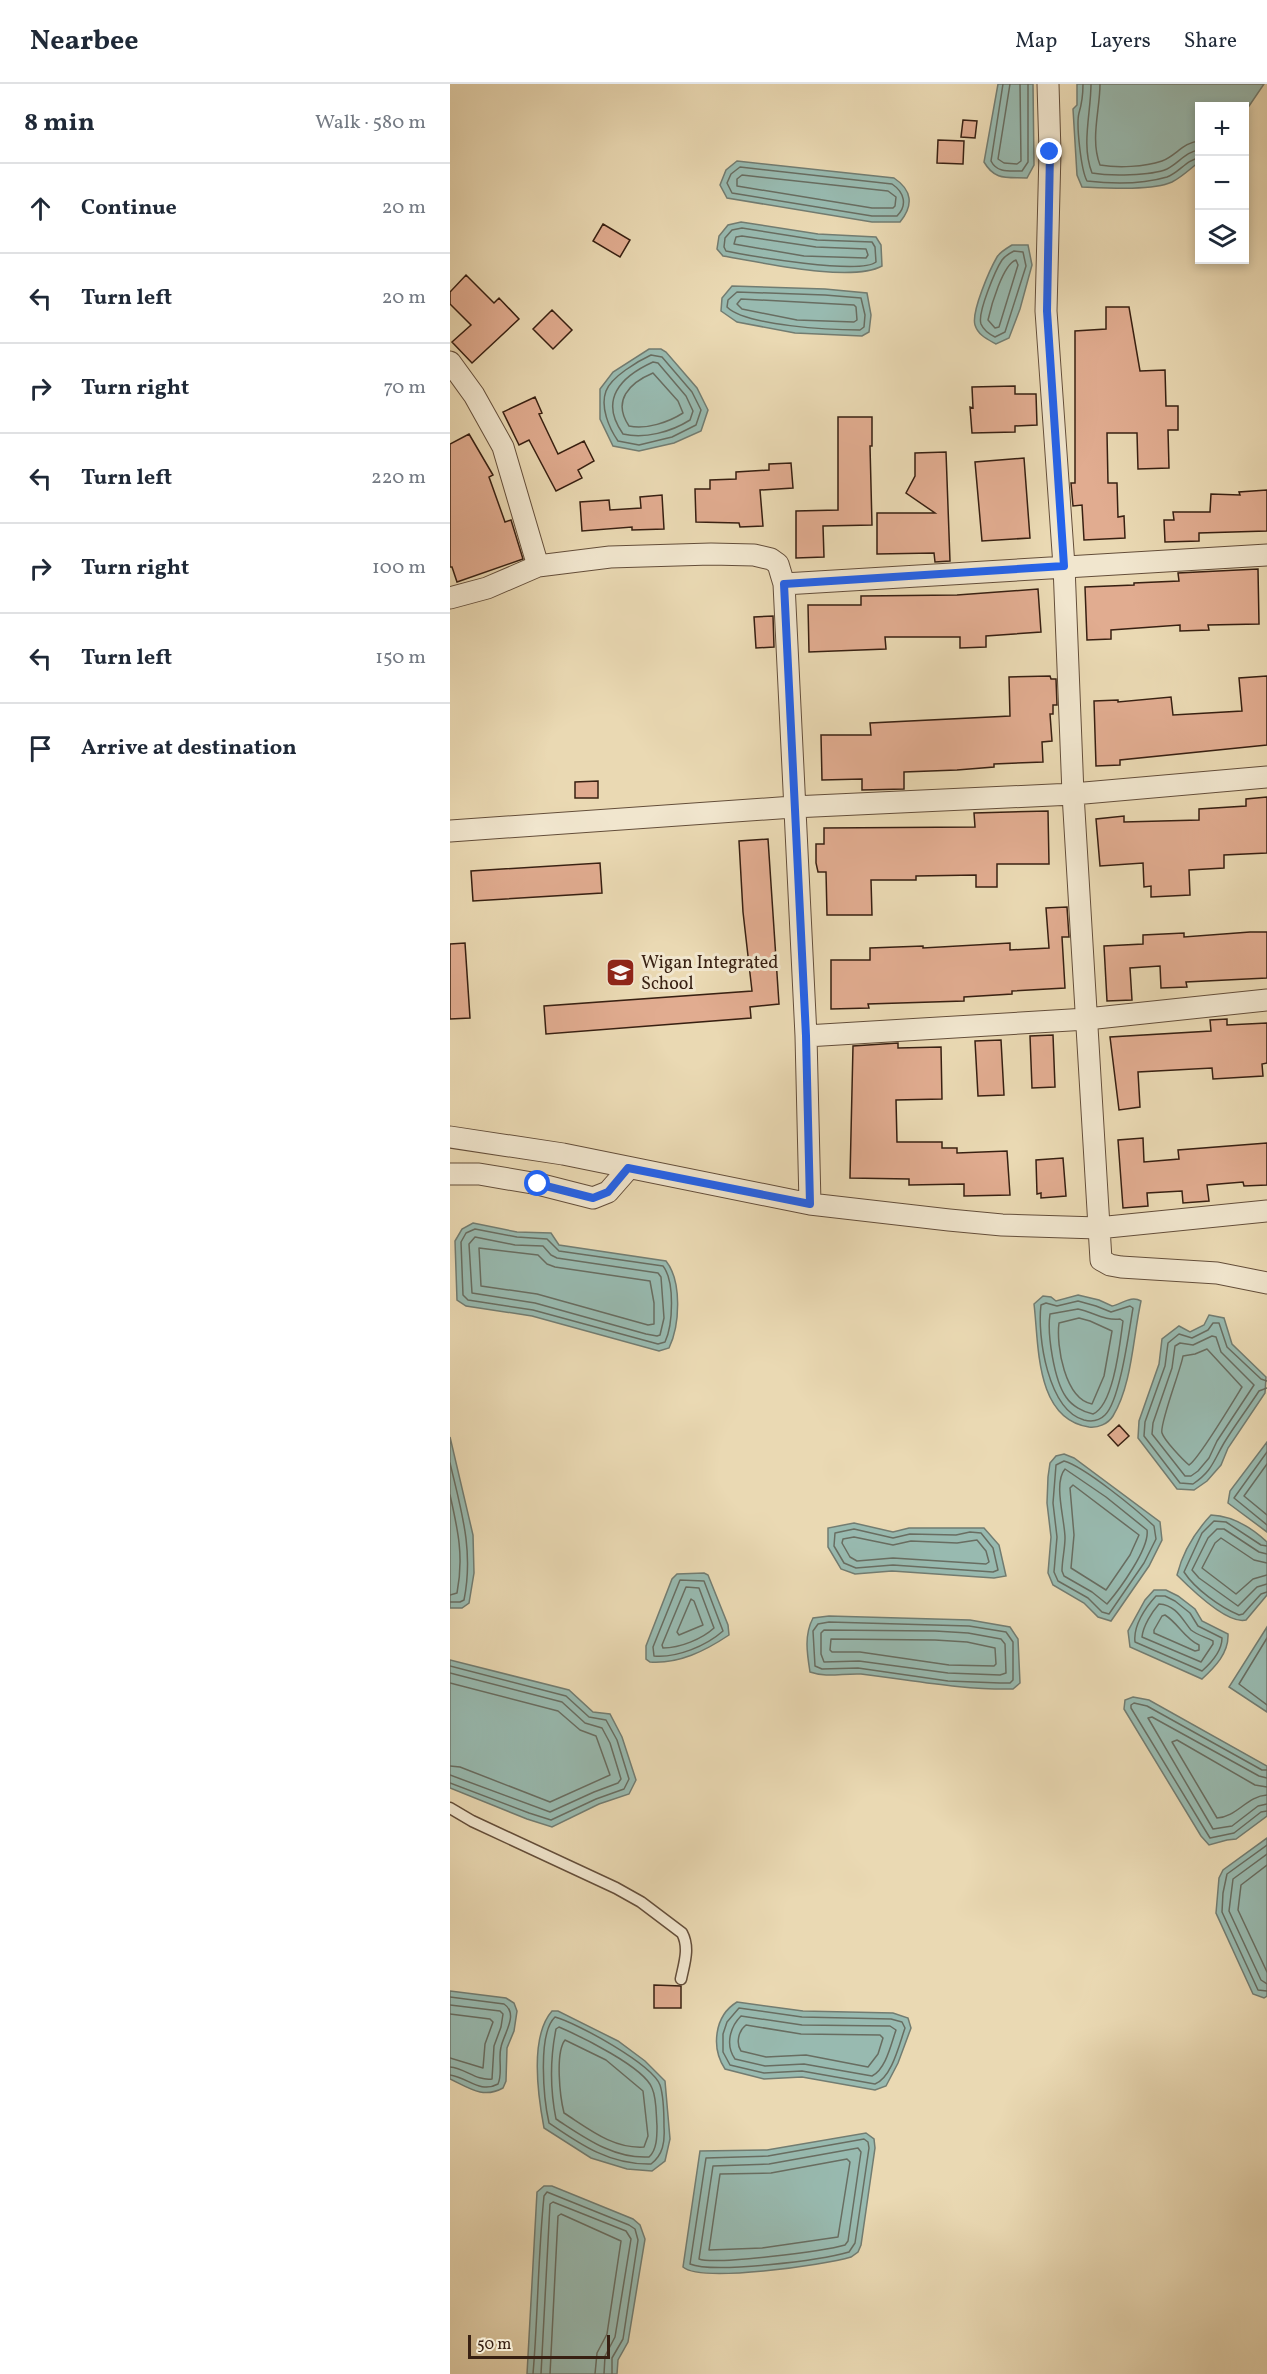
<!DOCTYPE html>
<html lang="en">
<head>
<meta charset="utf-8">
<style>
  :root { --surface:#fff; --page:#f2f2f3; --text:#1f2937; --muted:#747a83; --line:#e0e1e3 }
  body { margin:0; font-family:Vollkorn,serif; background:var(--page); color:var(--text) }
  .controls { position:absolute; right:18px; top:18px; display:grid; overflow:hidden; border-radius:0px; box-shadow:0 3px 9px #0003 }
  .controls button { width:54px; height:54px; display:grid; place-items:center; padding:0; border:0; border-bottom:2px solid var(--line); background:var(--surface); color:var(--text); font:30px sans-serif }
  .scale { position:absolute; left:18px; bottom:15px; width:142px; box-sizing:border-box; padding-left:6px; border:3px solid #382012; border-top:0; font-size:16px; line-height:21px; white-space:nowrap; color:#382012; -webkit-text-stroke:4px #f1e6ce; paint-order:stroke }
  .stop { position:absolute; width:18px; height:18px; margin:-14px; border:4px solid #2563eb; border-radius:50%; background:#fff }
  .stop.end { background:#2563eb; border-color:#fff; box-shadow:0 2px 6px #0008 }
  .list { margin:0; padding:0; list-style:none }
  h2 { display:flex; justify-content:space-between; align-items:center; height:78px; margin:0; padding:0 24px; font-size:26px }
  h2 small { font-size:20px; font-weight:400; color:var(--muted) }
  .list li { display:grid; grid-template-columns:39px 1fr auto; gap:18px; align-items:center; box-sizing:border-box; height:90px; padding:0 24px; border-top:2px solid var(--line) }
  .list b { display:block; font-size:22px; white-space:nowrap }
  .list em { font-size:20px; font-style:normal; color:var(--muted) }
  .icon { flex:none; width:33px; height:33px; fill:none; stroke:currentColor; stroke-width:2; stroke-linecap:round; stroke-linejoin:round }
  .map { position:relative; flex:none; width:817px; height:2290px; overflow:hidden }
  header { display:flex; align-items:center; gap:36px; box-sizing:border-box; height:84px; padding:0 30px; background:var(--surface); border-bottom:2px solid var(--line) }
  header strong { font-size:28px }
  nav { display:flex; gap:33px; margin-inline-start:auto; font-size:21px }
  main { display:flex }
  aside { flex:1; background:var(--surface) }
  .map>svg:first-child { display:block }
  .water { fill:#98bab0; stroke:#727c71; stroke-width:1.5 }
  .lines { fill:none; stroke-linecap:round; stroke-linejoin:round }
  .shore { stroke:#686d61; stroke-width:1.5 }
  .building { fill:#e1ac90; stroke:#382012; stroke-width:1.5 }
  .service-casing { stroke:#644e3a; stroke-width:13 }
  .minor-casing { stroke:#644e3a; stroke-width:23 }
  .service { stroke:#f1e6ce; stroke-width:10 }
  .minor { stroke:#f1e6ce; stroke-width:21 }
  .route { stroke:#2563eb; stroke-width:8 }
  .labels { text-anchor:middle; stroke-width:6; stroke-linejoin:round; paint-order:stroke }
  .poi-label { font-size:18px; fill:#382012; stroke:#f1e6ce; text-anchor:start }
</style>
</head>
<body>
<header>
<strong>Nearbee</strong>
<nav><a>Map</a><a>Layers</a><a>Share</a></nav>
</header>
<main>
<aside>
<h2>8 min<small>Walk · 580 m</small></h2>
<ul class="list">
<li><svg class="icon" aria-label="ahead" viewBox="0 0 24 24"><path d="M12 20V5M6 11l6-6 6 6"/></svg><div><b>Continue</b></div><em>20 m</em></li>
<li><svg class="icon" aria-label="left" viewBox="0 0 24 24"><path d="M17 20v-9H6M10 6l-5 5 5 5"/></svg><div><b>Turn left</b></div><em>20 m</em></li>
<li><svg class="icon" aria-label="right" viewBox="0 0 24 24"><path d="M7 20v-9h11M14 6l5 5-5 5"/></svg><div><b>Turn right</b></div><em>70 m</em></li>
<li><svg class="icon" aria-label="left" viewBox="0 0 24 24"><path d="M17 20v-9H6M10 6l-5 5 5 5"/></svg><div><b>Turn left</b></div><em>220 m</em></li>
<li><svg class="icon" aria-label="right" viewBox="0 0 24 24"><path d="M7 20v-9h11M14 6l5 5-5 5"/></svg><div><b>Turn right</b></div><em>100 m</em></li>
<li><svg class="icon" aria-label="left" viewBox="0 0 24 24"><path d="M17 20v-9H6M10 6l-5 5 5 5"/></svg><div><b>Turn left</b></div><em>150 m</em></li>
<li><svg class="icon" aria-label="arrive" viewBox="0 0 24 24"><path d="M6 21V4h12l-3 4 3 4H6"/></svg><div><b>Arrive at destination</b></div></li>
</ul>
</aside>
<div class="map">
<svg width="817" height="2290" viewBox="0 0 817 2290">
  <rect width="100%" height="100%" fill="#ead9b3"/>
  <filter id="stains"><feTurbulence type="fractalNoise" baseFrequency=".00333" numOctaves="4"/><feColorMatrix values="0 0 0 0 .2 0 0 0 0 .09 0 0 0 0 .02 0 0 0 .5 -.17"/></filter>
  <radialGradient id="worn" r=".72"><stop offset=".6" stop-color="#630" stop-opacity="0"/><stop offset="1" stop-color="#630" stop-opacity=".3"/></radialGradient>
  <!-- water -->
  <path class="water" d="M548,0H583L584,81L577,94C557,93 545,97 534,78Z
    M627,0H814L795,28L794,22H750L749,78C741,84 732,93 722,98C702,107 655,104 632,103L627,91L623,25L627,21Z
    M287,77L444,94C462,106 464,121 450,138H422L277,114L270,101L276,86Z
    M291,138L368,150L426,153L431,161L432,182C401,199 310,178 273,172L267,165L269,152L278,141Z
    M562,161H578L582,181L570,225L559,254L546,260C537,255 528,251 525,241C521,228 540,185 547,173C550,168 557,164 562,161Z
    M282,202L375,205L417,209L421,231L419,248L412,252L345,249L287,238L271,227L272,214Z
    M199,265H211L216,268L247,304L258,326L251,347L224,359L189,367L163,362L150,335V305L163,288Z
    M23,1139L67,1148L101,1149L109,1161L216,1177C232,1197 230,1241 219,1264L209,1267L82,1232L16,1222L7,1216L5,1157L12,1145Z
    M628,1211L649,1216L662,1222C672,1220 681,1211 691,1217C683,1253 682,1301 663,1332C658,1340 648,1344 639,1343C585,1335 589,1261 584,1220L593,1212L601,1213L606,1217Z
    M759,1231L774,1234L782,1260L816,1293L815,1309L778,1364L771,1381L757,1397L744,1406L727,1405L688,1354L689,1337L709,1280L712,1255L729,1242L740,1248L754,1241Z
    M0,1353L23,1451L24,1489L19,1519L12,1524H0Z
    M817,1358V1448L778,1419L780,1407Z
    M614,1370L624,1374L710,1438L712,1456L699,1482L661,1537L648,1533L634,1519L603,1501L598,1489L601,1453L597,1419L598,1393L600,1379L606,1372Z
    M761,1431C783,1432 801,1443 817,1458V1511L796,1536C777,1541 740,1504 727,1491C733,1467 745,1448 761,1431Z
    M404,1439L443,1448L459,1444H534L549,1461L556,1492L544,1494L442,1487L405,1490L391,1485L378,1463V1444Z
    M254,1489L258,1491L278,1541L279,1551C255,1567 229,1580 200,1578L196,1575V1562L222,1495L227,1490Z
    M704,1506H716L728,1512L745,1525L752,1537L778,1550C779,1569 765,1583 752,1595L680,1563L678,1547L695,1516Z
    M379,1532L520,1536L560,1543L568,1555L570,1599L563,1605C511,1606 462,1596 411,1590C393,1589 377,1594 360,1588C357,1569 354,1551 363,1534Z
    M817,1543V1628L779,1603Z
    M0,1576L119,1606L143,1628L160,1630L172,1653L186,1696L179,1710L149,1720L102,1743L77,1735L0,1704Z
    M683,1613L699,1616L817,1682V1732L786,1755L777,1756L759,1761L751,1752L674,1625L675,1616Z
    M817,1754V1912L814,1914L803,1910L766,1829L769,1794L773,1786Z
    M0,1907L56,1914L64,1919L67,1927L64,1947L57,1964L56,1997L53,2004C33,2015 19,2004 0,1995Z
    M287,1918L353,1927L443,1929L458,1934L461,1944L448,1979L436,2002L425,2006L352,1993L314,1995L275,1985C261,1964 264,1932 287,1918Z
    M102,1927H108L168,1957L195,1977L215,1997L220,2055L215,2077L202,2087L177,2085L141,2074L94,2044C88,2012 79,1953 102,1927Z
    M416,2049L424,2055L425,2064L411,2161L408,2168L401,2173C374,2181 251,2199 233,2183L250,2067L317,2066Z
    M94,2102H102L183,2135L190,2141L195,2155L178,2258L168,2276L167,2290H77L87,2108Z"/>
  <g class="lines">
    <!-- shore -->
    <path class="shore" d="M553,0L541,77C547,89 559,87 572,87L578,78V0
      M560,0L548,75L554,79L567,80L571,77L570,0
      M633,0C633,11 632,19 629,29C626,40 631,86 637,97C662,100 693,100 717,93C729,89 737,75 750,74
      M641,0C641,29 631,61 642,89C659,92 701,92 717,85C729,79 736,67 750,66
      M650,0C650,26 640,55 650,81C668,84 694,83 712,77C726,72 733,58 750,57
      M290,83L442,100C454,108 458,121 447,132H422L282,109L277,99L281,90Z
      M292,91L438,107L446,113L445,122L443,124H422L287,102V95Z
      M292,144L367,156L422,158L425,163L426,178C410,191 300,172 276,167L274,163L275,154L282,146Z
      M292,152L366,163L416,165L418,171L416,174L354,172L284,160L286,153Z
      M564,167L573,168L576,182L555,248L545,253C539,250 534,247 531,240C527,229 546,185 552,176C555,172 560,169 564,167Z
      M566,176L568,181L549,243L545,244L538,236C541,222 553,180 566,176Z
      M287,208L375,211L411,214L415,231L414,243L410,246C382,246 296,242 277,223L278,216Z
      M291,215L404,221L406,223L407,236L404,238L347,236L292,225L287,220Z
      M201,271L212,273L242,308L251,326L246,341L222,353L189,361L168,357C159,344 150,323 156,307C161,293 188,277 201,271Z
      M203,278L208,279L236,312L243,327L240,336C221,348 195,355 173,350C149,316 170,293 203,278Z
      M203,289L228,317L233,329C219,338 196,346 179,342C162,317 179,299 203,289Z
      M25,1145L67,1153L97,1155L109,1167L213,1182C225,1197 223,1241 215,1258L208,1260L83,1226L18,1216L13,1211L11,1158L16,1149Z
      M25,1153L65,1161L93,1162L101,1171L107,1174L208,1189L211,1193L214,1234L210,1251L207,1252L196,1250L85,1219L22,1209L19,1160Z
      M29,1164L88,1171L97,1180L105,1183L200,1197L204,1219V1240L198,1241L87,1210L31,1202Z
      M628,1217L646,1222L661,1228L680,1222L683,1224C679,1247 670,1317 655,1331C649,1337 642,1338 634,1336C598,1326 587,1252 591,1221L596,1219L607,1222Z
      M628,1225C643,1228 655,1237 670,1235L673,1237C670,1258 664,1321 643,1330C633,1328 622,1322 616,1313C604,1296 597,1250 600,1230Z
      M629,1234L640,1237L662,1247L654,1292L642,1320C615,1315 606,1262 609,1239Z
      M762,1252L766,1253L771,1268L804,1301L767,1357L759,1374L748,1387L741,1392H735L702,1350L703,1339L722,1284L725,1262L730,1259L743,1261Z
      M757,1265L792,1303C784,1316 748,1376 739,1381C733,1376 714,1356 712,1349C709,1341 731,1285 733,1272L745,1270Z
      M817,1297L811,1295L777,1263L769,1239H763L758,1246L742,1254L729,1250L718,1259L715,1282L695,1338L694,1352L730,1399L743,1400C762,1387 763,1378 774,1359C785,1341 798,1324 809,1307L817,1304
      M817,1368L784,1414L817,1441
      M614,1377C635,1383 687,1426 704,1442L706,1455L694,1479L659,1530L652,1528L638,1514L608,1497L604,1488L607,1453L603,1419L606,1381Z
      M0,1379C11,1426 24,1466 14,1516L10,1518H0
      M817,1380L794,1412L817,1431
      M615,1385L656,1413L697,1446C700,1464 669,1506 657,1520L642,1508L614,1492L612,1487C612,1476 615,1465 615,1454C615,1436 603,1399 615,1385Z
      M623,1401L689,1451L680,1471L656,1506L621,1484L624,1451L620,1404Z
      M0,1411C8,1446 14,1473 7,1509L0,1511
      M404,1445L443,1454L460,1450L506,1451L520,1448L531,1449L543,1464L548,1486L543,1488L443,1481L406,1484L394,1479L384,1462L385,1449Z
      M404,1453L443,1461L461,1457L507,1459L527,1456L536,1467L539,1478L536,1480L443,1474L407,1477L400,1473L392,1459L393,1455Z
      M817,1462L811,1461L776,1438L764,1437L752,1449L734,1488C745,1505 770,1523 789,1531L793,1530L811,1510L817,1508
      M817,1470L809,1468L774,1445H767L758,1454L742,1486L749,1494L788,1522L807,1503L817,1500
      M817,1479L804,1476L771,1454L765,1459L752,1484L786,1510L803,1495L817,1491
      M230,1496L254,1497L273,1547C256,1562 227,1574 204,1572L203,1563Z
      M236,1503L249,1504L264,1544C252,1555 230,1564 213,1564L212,1561Z
      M706,1512H715L725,1517L740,1529L748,1542L772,1554C772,1566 761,1579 752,1587L685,1558C683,1542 695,1524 706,1512Z
      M241,1515L244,1517L253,1541L229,1551L227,1548Z
      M709,1520C726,1521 732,1535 741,1546C747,1551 756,1553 763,1557V1560L751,1578L692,1553C693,1542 702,1528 709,1520Z
      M715,1531C729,1540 734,1554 749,1561V1566L745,1567L704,1549V1546L712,1532Z
      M379,1538L519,1542L556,1548L563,1558V1596L560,1599H550L498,1597L408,1584L372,1585L365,1582L363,1547L368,1540Z
      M374,1546L485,1547L518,1549L551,1555L555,1560L556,1589L550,1591L498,1589L409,1577L374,1578L371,1570V1549Z
      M817,1554L789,1600L817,1621
      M381,1555L485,1556L517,1558L545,1564L546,1580L544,1582L499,1581L410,1568H382L380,1566Z
      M0,1582L116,1612L139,1633L156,1636L167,1656L179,1695L174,1705L146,1715L101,1736L79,1729L0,1699
      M0,1589L112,1618L135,1639L152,1644L160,1659L171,1695L168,1699L144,1708L100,1728L0,1691
      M0,1599L108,1627L130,1646L146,1652L160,1691L100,1718L10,1683L0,1682
      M817,1686H812L697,1622L684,1619L681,1621V1624L760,1754L784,1749L811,1728L817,1727
      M817,1694L809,1692L702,1633L698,1634L763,1745L782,1742L808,1722L817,1720
      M817,1703L805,1701L727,1656L722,1658L767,1734C787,1733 797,1712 817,1711
      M817,1761L777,1790L773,1809L772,1828L808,1906L817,1907
      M817,1770L783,1795L779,1827L811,1896L817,1900
      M817,1781L791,1801L788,1826L817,1888
      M0,1913L54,1920C69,1930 54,1949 51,1963C48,1975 53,1989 48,2000C30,2010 17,1993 0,1991
      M0,1921L50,1927L53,1930L51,1943L44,1962L42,1995C26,1997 15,1984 0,1983
      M289,1924L352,1933L441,1935L452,1938L455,1944C449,1961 442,1993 425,2000L352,1987L314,1989L280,1981L273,1968V1950L277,1938Z
      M0,1930L40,1935L43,1938L35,1960L33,1984L0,1974
      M291,1932L352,1941L440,1942L446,1946C441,1960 436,1985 422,1992L354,1980L315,1982L285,1975C275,1961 280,1943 291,1932Z
      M105,1933C127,1939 202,1980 210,2001C214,2013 214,2030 214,2043C215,2058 213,2071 201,2080C160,2081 131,2061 99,2039C94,2017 87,1950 105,1933Z
      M296,1941L351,1950L430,1951L433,1954L428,1970L418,1983L356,1971L316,1973L291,1967C286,1960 288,1947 296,1941Z
      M109,1943C130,1952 194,1983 202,2004C207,2015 206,2031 207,2042C207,2052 207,2066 199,2073C163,2075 134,2053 106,2035C100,2005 100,1975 106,1945Z
      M115,1956L156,1976L193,2007L198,2052L194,2063C163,2065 139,2045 114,2029C110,2013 105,1969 115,1956Z
      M414,2055L418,2058L419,2064L405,2159L399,2168C372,2176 264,2190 240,2180L256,2074L318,2072Z
      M408,2064L411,2068L398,2157L395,2161C375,2167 265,2181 249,2175L263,2082L319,2080Z
      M397,2075L400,2078L388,2153L312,2164L259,2166L270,2090L321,2089Z
      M83,2290C88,2231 88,2171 94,2112L97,2108L179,2141L185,2145L188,2156L173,2255L162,2274V2290
      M91,2290L100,2120L103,2118L176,2147L181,2155L165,2253L155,2272L154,2290
      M100,2290L108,2132L111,2130L171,2157L157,2250L147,2269L145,2290"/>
  </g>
  <!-- building -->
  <path class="building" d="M513,36L527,37L525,54L511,53Z
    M488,56L514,57L513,80L487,79Z
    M153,140L180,156L170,173L143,157Z
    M16,191L44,219L49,214L69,235L22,279L2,258L21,241L0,220V208Z
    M656,223H679L690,287L715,286L716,322H728V346H718L719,384L688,385L687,349H657L658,399H667L668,433L674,432L675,454L634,456L632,421L623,422L621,399H625V247L656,245Z
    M102,226L122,246L103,265L83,245Z
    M565,302V310H586L587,341L565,342V348L522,349L520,323L523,324L522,303Z
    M85,313L92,329L89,330L108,370L134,357L144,377L128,386L132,394L106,407L79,356L69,361L53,328Z
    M388,333H422V362H420L422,441L373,442L374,473L346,474V427L388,426Z
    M19,350L43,391L39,393L55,438L61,436L73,475L7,498L2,483H0V360Z
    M496,368L500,477L485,478L484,469L427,470V429H485L456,409L465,392V369Z
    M574,374L580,454L532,457L525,378Z
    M341,379L343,404L310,406L313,442L290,443L289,439L246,438L245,405H260V396L286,395V388L319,386V380Z
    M817,406V447L749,449V457L715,458L714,436H724L723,428H760L761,410L790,411L789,408Z
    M212,411L214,445L182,446V443L132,447L130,418L159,416L160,426L191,424L190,413Z
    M808,485L809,540L758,541L759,546L730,547V541L661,546V555L637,556L635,503L684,501V499L729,497L728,489Z
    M588,505L591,548L536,552V563L510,564V553H435L436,565L359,568L358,521H411V512L507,511Z
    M323,532L324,563L306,564L304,533Z
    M600,592L601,595H606L607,621H603V630H600L602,657L592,658L593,678L544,680V683L507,686L454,688V705L412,706V695L372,696L371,651H421L420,639L560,632L559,593Z
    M817,592V661L670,676V681L646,682L644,617L668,616V618L721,613L723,631L792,627L789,594Z
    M148,697V714H125V698Z
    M817,713V769L774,771V784L739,786L740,811L701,813V802L694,803L693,779L650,782L646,735L674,732V738L749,736V725L796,722V715Z
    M598,727L599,780H547V803H526V791L466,792V796H421L422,831H377L376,788H368L366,779V760H374V744L525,743L524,729Z
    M318,755L329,920L300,923L301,934L96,950L94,922L302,907L293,828L289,757Z
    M150,779L152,809L23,817L21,787Z
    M617,823L619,853H612L615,904L562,907V910L514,913V917L418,920L419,924L381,925V876H420V864L473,862V864L560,859V866L599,864L596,824Z
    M800,848H817V894L736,898L737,903L711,904L710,882L680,884L682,916L657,917L654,862L693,860V851L734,849V853Z
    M15,859L20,934L0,935V860Z
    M777,935V941L817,939V979L812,980L813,992L763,995L762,984L688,988L690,1023L669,1026L660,953L761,947L760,936Z
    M603,951L605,1003L582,1004L580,952Z
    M551,956L554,1011L528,1012L525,957Z
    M448,959V964L491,963L492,1015L446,1016L447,1058H492V1064H507V1069L557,1067L560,1111L514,1112V1100L459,1101V1095L400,1094L403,962Z
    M693,1054L694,1078L729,1075L728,1066L817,1059V1101L794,1102L793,1098L757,1101L759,1117L733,1119L732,1107L697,1109L698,1122L673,1124L668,1056Z
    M613,1074L616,1112L591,1114V1109L587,1110L586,1076Z
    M669,1341L679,1352L668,1362L658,1351Z
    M204,1901L231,1902V1924H204Z"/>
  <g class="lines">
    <defs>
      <path id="service" d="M0,1724L22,1737L166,1804L191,1818L232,1849C240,1864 234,1880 231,1895"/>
      <path id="minor" d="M598,0L600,68L596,227L614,482L623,710L651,1176L660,1181L671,1183L767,1189L817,1199
        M0,278L24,311L53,363L88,482
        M334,500L817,471
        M0,514L37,504L88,482L160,473L261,470L304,471L321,475L328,480L334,500L356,952L360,1120
        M0,747L343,723L623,710L817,693
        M356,952L637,935L817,916
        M0,1053L113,1070L360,1120L499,1136L552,1141L648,1144L817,1127
        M0,1090H29L88,1100L143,1114L158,1108L179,1084"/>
    </defs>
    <!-- service casing -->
    <use href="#service" class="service-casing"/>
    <!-- minor casing -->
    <use href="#minor" class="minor-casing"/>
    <!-- service -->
    <use href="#service" class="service"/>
    <!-- minor -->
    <use href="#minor" class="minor"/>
  </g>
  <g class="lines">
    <!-- route -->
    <path class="route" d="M88,1100L143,1114L158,1108L178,1084L360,1120L356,952L334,500L614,482L597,227L600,68"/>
  </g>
  <!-- icons -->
  <defs>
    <symbol id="school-square" viewBox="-11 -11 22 22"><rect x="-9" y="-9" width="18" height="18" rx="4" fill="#8f2418" stroke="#f1e6ce"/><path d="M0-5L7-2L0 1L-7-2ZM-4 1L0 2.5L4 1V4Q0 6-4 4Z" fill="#fff"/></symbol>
  </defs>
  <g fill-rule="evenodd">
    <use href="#school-square" x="154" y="872" width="33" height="33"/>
  </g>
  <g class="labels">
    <!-- poi labels -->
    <g class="poi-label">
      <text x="191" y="884">Wigan Integrated<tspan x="191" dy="21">School</tspan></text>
    </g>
  </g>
  <rect width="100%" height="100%" filter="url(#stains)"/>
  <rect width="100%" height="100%" fill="url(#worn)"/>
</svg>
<div class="controls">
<button>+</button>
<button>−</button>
<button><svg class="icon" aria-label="layers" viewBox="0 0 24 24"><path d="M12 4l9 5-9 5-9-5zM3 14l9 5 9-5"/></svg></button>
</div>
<div class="scale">50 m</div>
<div class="stop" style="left:88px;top:1100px"></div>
<div class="stop end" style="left:600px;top:68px"></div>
</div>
</main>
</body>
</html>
